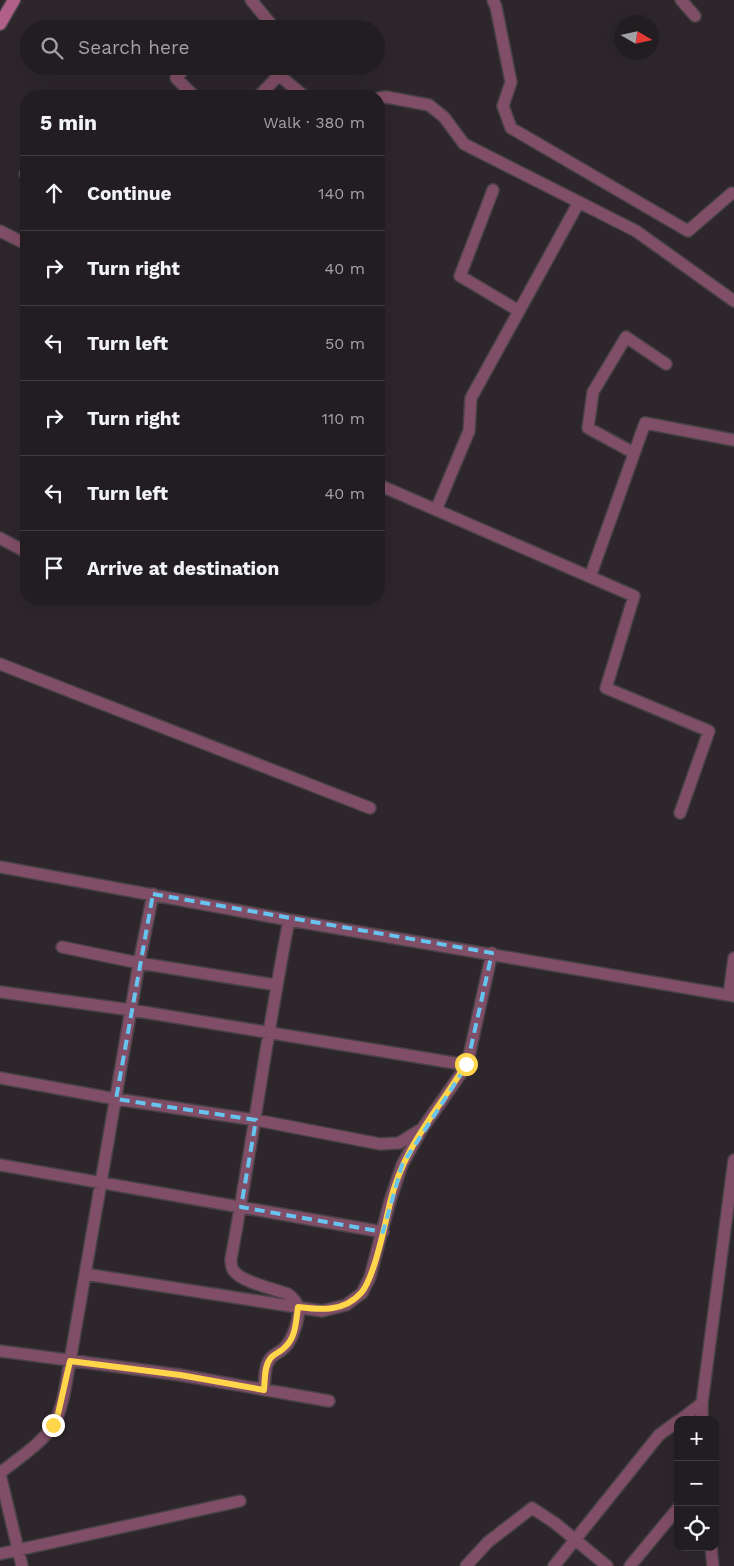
<!DOCTYPE html>
<html lang="en">
<head>
<meta charset="utf-8">
<style>
  :root { --surface:#221d21; --page:#2e2a2e; --text:#f1f3f6; --muted:#a2a2a5; --line:#3f3b3f }
  body { margin:0; font-family:"Work Sans",sans-serif; background:var(--page); color:var(--text) }
  .controls { position:absolute; right:15px; bottom:15px; display:grid; overflow:hidden; border-radius:10px; box-shadow:0 5px 20px #0002 }
  .controls button { width:45px; height:45px; display:grid; place-items:center; padding:0; border:0; border-bottom:1px solid var(--line); background:var(--surface); color:var(--text); font:25px sans-serif }
  .compass { position:absolute; left:614px; top:15px; width:45px; height:45px; border-radius:50%; background:var(--surface); box-shadow:0 5px 20px #0002; rotate:99deg }
  .stop { position:absolute; width:15px; height:15px; margin:-11px; border:4px solid #ffd54a; border-radius:50%; background:#fff }
  .stop.end { background:#ffd54a; border-color:#fff; box-shadow:0 1px 5px #0008 }
  .list { margin:0; padding:0; list-style:none }
  h2 { display:flex; justify-content:space-between; align-items:center; height:65px; margin:0; padding:0 20px; font-size:21px }
  h2 small { font-size:16px; font-weight:400; color:var(--muted) }
  .list li { display:grid; grid-template-columns:32px 1fr auto; gap:15px; align-items:center; box-sizing:border-box; height:75px; padding:0 20px; border-top:1px solid var(--line) }
  .list b { display:block; font-size:19px; white-space:nowrap }
  .list em { font-size:16px; font-style:normal; color:var(--muted) }
  .icon { flex:none; width:28px; height:28px; fill:none; stroke:currentColor; stroke-width:2; stroke-linecap:round; stroke-linejoin:round }
  .map { position:relative; flex:none; width:734px; height:1566px; overflow:hidden }
  .search { position:absolute; background:var(--surface); box-shadow:0 5px 20px #0002; left:20px; top:20px; width:365px; height:55px; display:flex; align-items:center; gap:12px; box-sizing:border-box; padding:0 18px; border-radius:28px; color:var(--muted); font-size:19px }
  .panel { position:absolute; background:var(--surface); box-shadow:0 5px 20px #0002; left:20px; top:90px; width:365px; height:515px; border-radius:20px }
  .map>svg:first-child { display:block }
  .lines { fill:none; stroke-linecap:round; stroke-linejoin:round }
  .street-casing { stroke:#484247; stroke-width:14 }
  .secondary-casing { stroke:#484247; stroke-width:15 }
  .street { stroke:#804e66; stroke-width:11 }
  .secondary { stroke:#b06089; stroke-width:12 }
  .route { stroke:#ffd54a; stroke-width:6 }
  .marked { fill:none; stroke:#66c4ef; stroke-width:4; stroke-dasharray:10 6; stroke-linejoin:round }
</style>
</head>
<body>
<div class="map">
<svg width="734" height="1566" viewBox="0 0 734 1566">
  <rect width="100%" height="100%" fill="#2d272c"/>
  <g class="lines">
    <defs>
      <path id="street" d="M251,0L275,29
        M493,0L496,7L511,82L503,106L511,128L688,231L732,193L734,194
        M681,0L695,16
        M187,66L176,78L194,96
        M275,66L274,71L304,96
        M259,96L279,75
        M379,98L386,97L429,105L444,117L464,144L636,231L734,301
        M25,174L26,175
        M493,190L460,276L519,311L579,202
        M0,231L26,244
        M634,453L588,428L593,392L626,337L666,364
        M379,485L634,596L606,688L709,731L680,813
        M436,510L469,431L471,398L519,311
        M0,538L26,552
        M590,577L645,423L734,440
        M0,664L370,808
        M0,867L289,920L734,996
        M62,947L139,963L276,985
        M0,992L131,1010L467,1065
        M729,995L734,958
        M0,1078L116,1099L256,1120L380,1144L399,1143L420,1130
        M0,1165L383,1232
        M85,1274L322,1311L346,1305L362,1293L370,1277L390,1201L402,1165L422,1129L467,1065L492,953
        M0,1351L180,1375L329,1401
        M264,1389C265,1380 264,1366 270,1359C273,1354 281,1352 285,1347C293,1339 300,1317 298,1307C297,1302 292,1297 288,1294C275,1289 241,1282 234,1271C231,1268 231,1263 231,1259C252,1146 267,1033 289,920
        M680,1420L702,1403
        M702,1420V1403L734,1160
        M0,1473C16,1460 44,1442 54,1424C64,1405 66,1381 70,1361L139,963L153,894
        M0,1474L22,1566
        M711,1547L713,1566
        M0,1554L240,1501
        M466,1566L488,1542L532,1508L555,1523L607,1566
        M554,1566L659,1435L678,1421
        M630,1566L678,1508"/>
      <path id="secondary" d="M0,24L14,0"/>
    </defs>
    <!-- street casing -->
    <use href="#street" class="street-casing"/>
    <!-- secondary casing -->
    <use href="#secondary" class="secondary-casing"/>
    <!-- street -->
    <use href="#street" class="street"/>
    <!-- secondary -->
    <use href="#secondary" class="secondary"/>
  </g>
  <g class="lines">
    <!-- route -->
    <path class="route" d="M53,1425L58,1414L70,1361L180,1375L264,1390C265,1380 264,1367 270,1359C273,1354 281,1352 285,1347C296,1337 296,1321 298,1307C321,1310 344,1312 361,1293C374,1279 385,1224 390,1203C403,1147 437,1112 466,1064"/>
  </g>
  <!-- marked area -->
  <path class="marked" d="M153,894L492,953L467,1065L402,1165L383,1232L241,1207L256,1120L116,1099Z"/>
</svg>
<div class="controls">
<button>+</button>
<button>−</button>
<button><svg class="icon" aria-label="locate" viewBox="0 0 24 24"><circle cx="12" cy="12" r="6"/><path d="M12 2v4M12 18v4M2 12h4M18 12h4"/></svg></button>
</div>
<svg class="compass" viewBox="-18 -18 36 36"><path d="M0-13l5 13h-10z" fill="#e53935"/><path d="M0 13l5-13h-10z" fill="#a2a2a5"/></svg>
<div class="stop" style="left:466px;top:1064px"></div>
<div class="stop end" style="left:53px;top:1425px"></div>
<div class="search"><svg class="icon" aria-label="search" viewBox="0 0 24 24"><circle cx="10" cy="10" r="6"/><path d="M15 15l6 6"/></svg>Search here</div>
<section class="panel">
<h2>5 min<small>Walk · 380 m</small></h2>
<ul class="list">
<li><svg class="icon" aria-label="ahead" viewBox="0 0 24 24"><path d="M12 20V5M6 11l6-6 6 6"/></svg><div><b>Continue</b></div><em>140 m</em></li>
<li><svg class="icon" aria-label="right" viewBox="0 0 24 24"><path d="M7 20v-9h11M14 6l5 5-5 5"/></svg><div><b>Turn right</b></div><em>40 m</em></li>
<li><svg class="icon" aria-label="left" viewBox="0 0 24 24"><path d="M17 20v-9H6M10 6l-5 5 5 5"/></svg><div><b>Turn left</b></div><em>50 m</em></li>
<li><svg class="icon" aria-label="right" viewBox="0 0 24 24"><path d="M7 20v-9h11M14 6l5 5-5 5"/></svg><div><b>Turn right</b></div><em>110 m</em></li>
<li><svg class="icon" aria-label="left" viewBox="0 0 24 24"><path d="M17 20v-9H6M10 6l-5 5 5 5"/></svg><div><b>Turn left</b></div><em>40 m</em></li>
<li><svg class="icon" aria-label="arrive" viewBox="0 0 24 24"><path d="M6 21V4h12l-3 4 3 4H6"/></svg><div><b>Arrive at destination</b></div></li>
</ul>
</section>
</div>
</body>
</html>
